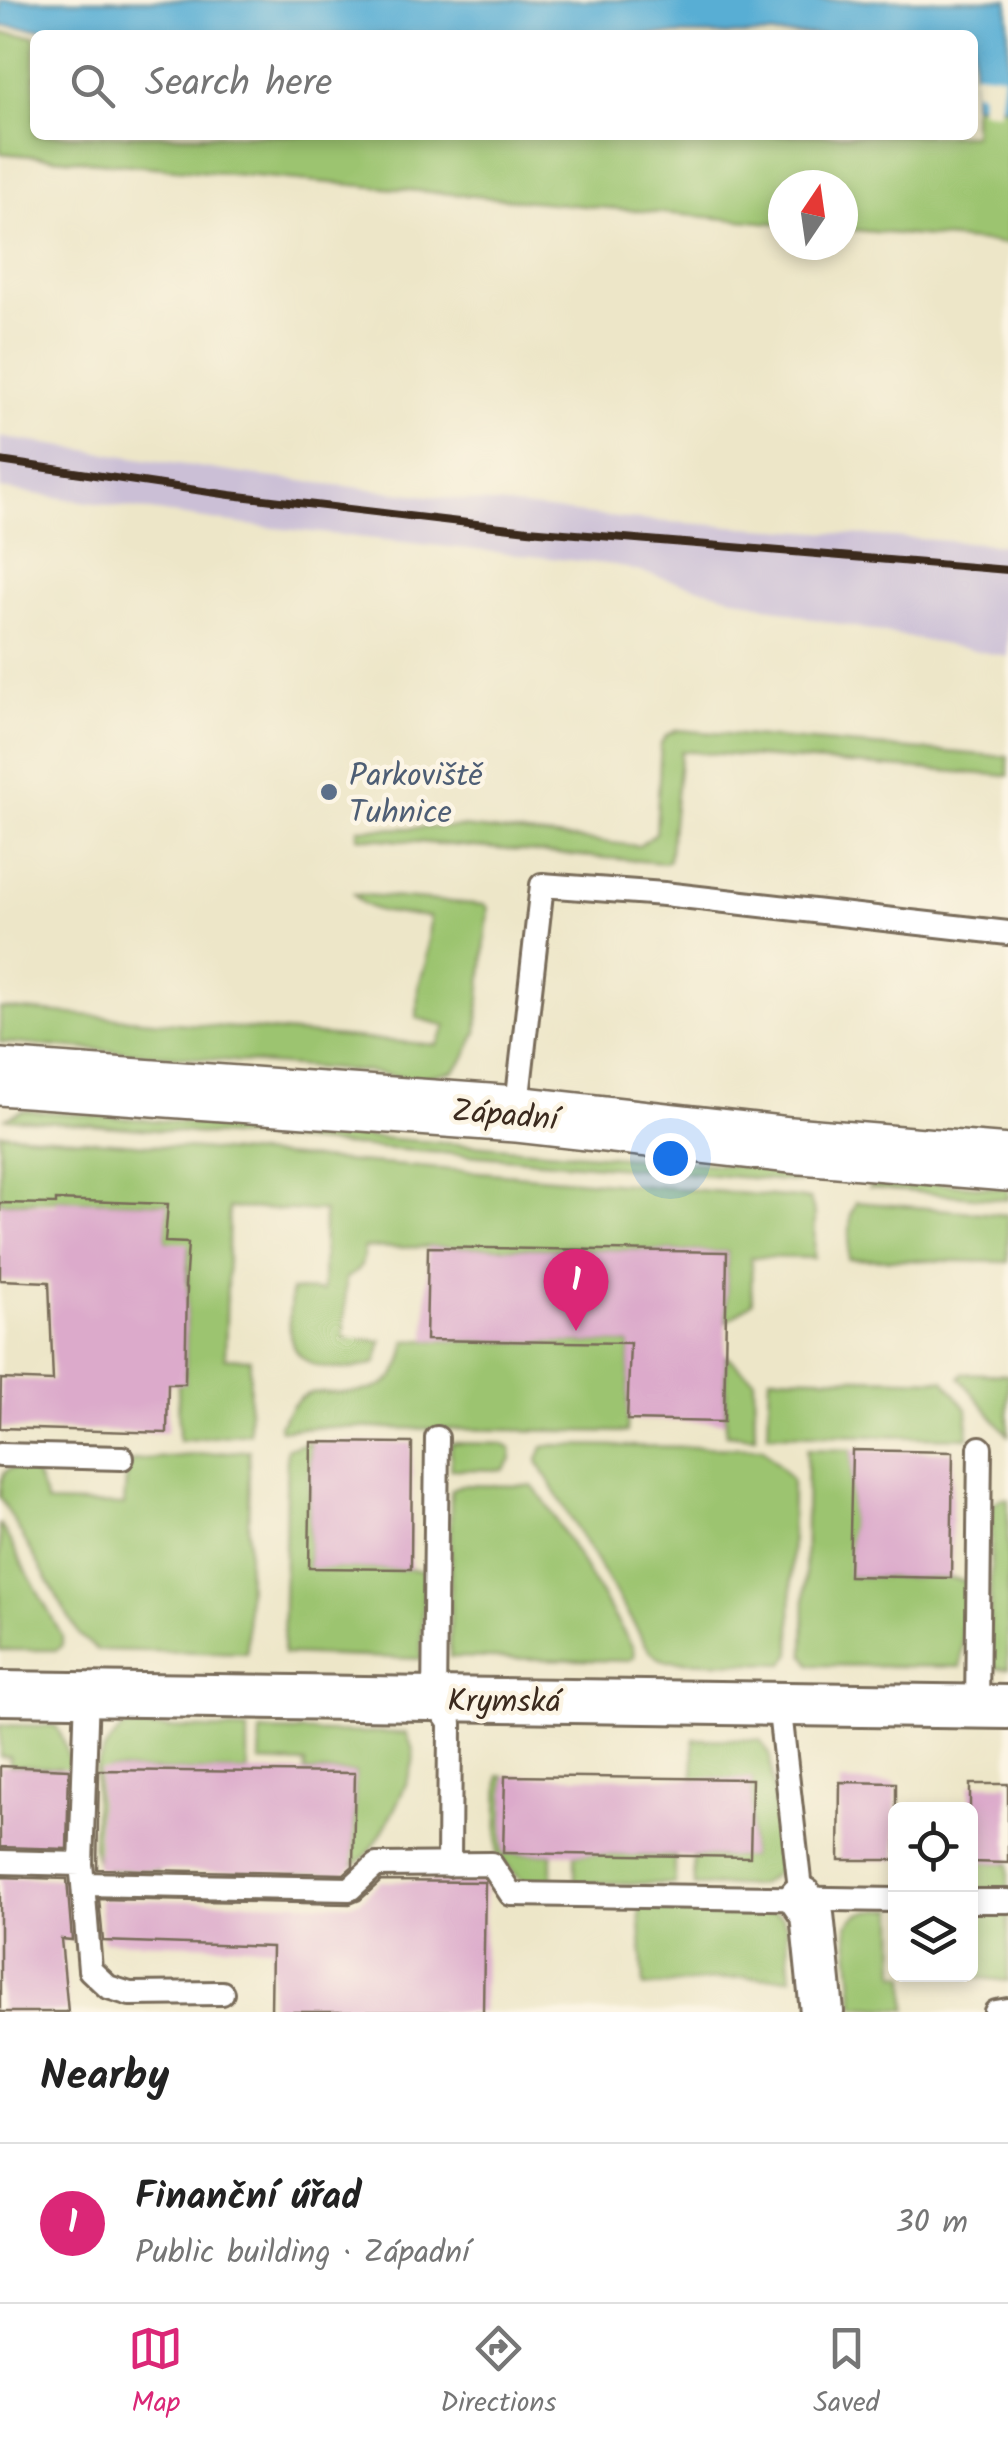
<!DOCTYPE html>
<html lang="en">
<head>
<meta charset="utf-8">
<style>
  :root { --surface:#fff; --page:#f2f2f2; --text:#222; --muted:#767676; --line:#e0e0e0; --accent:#db2777 }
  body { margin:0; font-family:Kalam,sans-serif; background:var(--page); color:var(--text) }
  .controls { position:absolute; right:30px; bottom:30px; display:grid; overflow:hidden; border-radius:15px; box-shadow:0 5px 15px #0003 }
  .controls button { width:90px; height:90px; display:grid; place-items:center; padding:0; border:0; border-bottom:2px solid var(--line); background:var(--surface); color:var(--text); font:50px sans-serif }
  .compass { position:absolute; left:768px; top:170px; width:90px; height:90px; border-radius:50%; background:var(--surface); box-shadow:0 5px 15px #0003; rotate:13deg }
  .you { position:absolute; left:670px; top:1158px; width:35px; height:35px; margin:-25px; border:8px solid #fff; border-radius:50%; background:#1a73e8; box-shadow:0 0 0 15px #1a73e833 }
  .badge { display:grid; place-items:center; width:65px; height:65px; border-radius:50%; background:var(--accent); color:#fff; font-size:32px; font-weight:700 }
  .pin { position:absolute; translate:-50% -82px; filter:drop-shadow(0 2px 5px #0008) }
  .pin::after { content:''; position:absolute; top:52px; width:35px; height:30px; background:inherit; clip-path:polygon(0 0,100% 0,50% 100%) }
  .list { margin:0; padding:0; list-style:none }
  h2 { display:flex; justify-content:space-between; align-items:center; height:130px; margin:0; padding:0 40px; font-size:42px }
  h2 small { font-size:32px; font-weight:400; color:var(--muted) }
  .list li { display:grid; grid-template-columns:65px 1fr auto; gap:30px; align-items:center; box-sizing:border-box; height:160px; padding:0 40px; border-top:2px solid var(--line) }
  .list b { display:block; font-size:38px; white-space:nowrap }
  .list p { margin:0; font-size:32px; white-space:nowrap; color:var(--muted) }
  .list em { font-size:32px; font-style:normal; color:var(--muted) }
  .icon { flex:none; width:55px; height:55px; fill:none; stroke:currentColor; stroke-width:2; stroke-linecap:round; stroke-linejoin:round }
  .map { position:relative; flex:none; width:1008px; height:2012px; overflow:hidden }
  .search { position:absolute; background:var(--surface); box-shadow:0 5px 15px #0003; left:30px; right:30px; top:30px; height:110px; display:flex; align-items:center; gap:25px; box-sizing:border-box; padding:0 35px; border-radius:15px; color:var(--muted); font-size:38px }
  .sheet { height:290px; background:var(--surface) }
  nav { display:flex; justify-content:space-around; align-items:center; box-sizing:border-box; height:140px; border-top:2px solid var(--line); background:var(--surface); font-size:28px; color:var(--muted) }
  nav a { display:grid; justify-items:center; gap:5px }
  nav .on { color:var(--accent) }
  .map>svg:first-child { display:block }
  .industrial { fill:#cbbfd6 }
  .green { fill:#9cc470; stroke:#6c7747; stroke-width:2.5 }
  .water { fill:#58aed4; stroke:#4a6c79; stroke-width:2.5 }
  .pier { fill:#ede6c8 }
  .building { fill:#dcaacb }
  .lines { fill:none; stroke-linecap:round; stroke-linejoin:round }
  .service-casing { stroke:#796c5a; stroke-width:28 }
  .minor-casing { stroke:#796c5a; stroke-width:48 }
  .tertiary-casing { stroke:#796c5a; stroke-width:60 }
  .service { stroke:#fff; stroke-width:22 }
  .minor { stroke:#fff; stroke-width:42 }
  .tertiary { stroke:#fff; stroke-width:55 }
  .rail { stroke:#3b2a1e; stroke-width:8 }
  .service-dot { fill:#5c6f8a; stroke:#fcf5e5; stroke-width:4 }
  .labels { text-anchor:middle; stroke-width:9; stroke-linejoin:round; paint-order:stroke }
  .service-label { font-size:32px; fill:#4e5e75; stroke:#fcf5e5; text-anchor:start }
  .street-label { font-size:32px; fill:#3b2a1e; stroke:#fcf5e5 }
</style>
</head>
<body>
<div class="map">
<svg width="1008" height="2012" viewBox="0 0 1008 2012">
  <rect width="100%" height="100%" fill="#fcf5e5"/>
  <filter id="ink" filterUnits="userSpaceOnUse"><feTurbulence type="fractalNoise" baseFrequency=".01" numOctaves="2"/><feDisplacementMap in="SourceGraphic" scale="20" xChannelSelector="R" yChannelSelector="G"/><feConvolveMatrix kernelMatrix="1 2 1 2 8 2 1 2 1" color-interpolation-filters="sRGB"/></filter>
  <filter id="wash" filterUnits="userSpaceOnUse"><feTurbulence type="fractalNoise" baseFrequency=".0048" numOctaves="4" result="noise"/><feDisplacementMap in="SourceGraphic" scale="40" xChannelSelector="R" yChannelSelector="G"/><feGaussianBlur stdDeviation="2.25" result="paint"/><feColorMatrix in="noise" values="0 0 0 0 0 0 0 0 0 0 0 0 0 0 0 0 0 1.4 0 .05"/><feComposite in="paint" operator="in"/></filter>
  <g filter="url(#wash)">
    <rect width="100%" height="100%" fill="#ede6c8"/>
    <!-- industrial -->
    <path class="industrial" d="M0,437L251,475L627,519L1008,545V657L814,619L615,565L246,525L0,489Z"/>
    <!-- green -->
    <path class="green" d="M0,33L35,36V135H973V105L1008,107V244L843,229V185H783V224L0,153Z
      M677,730L1008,757V776L681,751L669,860L664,863L358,837V829L462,827L639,846L656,833L661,743L666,736Z
      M354,894L486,905L488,909L477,1033L463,1061L453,1071L414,1079L369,1072L0,1042V1008L437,1045L447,1026L417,1018L418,988L426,962L430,917C406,913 369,917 354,894Z
      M22,1110L788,1170L799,1182L6,1118Z
      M0,1133L810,1199L815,1214L814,1258L751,1257L752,1303L726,1322L727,1252L428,1247L364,1248C363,1264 361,1272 346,1278L344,1338L382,1341L376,1363C350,1373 300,1374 291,1339C287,1328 291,1303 291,1290L323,1291L324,1211L229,1208L225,1358L250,1359L249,1433L179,1441L178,1384L185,1383L188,1247L165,1242L167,1204L56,1200L0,1203Z
      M876,1178L1008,1189V1200L869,1188Z
      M856,1202L1008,1215V1262L848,1259L851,1214Z
      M426,1340L630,1343L627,1432L313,1427L280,1430L279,1426C286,1413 296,1397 311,1393C318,1391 327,1393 335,1393C377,1392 401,1388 406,1341Z
      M725,1355L754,1379L755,1437L726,1434Z
      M963,1373L1008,1375V1435L960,1378Z
      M770,1376L944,1380L967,1409L968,1438L768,1434Z
      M311,1442L309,1567L411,1569L424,1571L421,1659L283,1654L287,1448Z
      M451,1443L502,1444L511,1449L512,1459L503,1470L451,1469Z
      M554,1445L763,1448L792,1480L791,1653L784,1664L667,1661L658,1658L649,1650L540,1466L538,1460L543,1447Z
      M807,1449L852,1450L850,1576L951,1578L965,1581L961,1667L811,1665L804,1654Z
      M249,1450L247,1653L97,1650L79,1635L0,1497C0,1468 9,1461 36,1475L47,1503L124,1505L127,1466L134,1460Z
      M461,1485L532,1486L544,1500L633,1648L634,1657L627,1661L450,1657L451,1489Z
      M1001,1499H1008V1668H989L992,1504Z
      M0,1523L62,1636V1645L57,1650H0Z
      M0,1725L56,1726C77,1760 71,1800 70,1838L58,1845L59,1768L10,1766V1757H0Z
      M123,1727L248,1730V1772L108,1770L107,1846L157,1847L158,1874L112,1872L98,1863L93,1847L96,1768L105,1749Z
      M261,1731L406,1733C411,1742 415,1752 413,1762C410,1781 378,1846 363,1858C340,1876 327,1877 298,1877V1850L353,1851L355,1773L305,1772V1764L260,1762Z
      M694,1739L760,1740L770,1756L780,1865C775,1875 769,1881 759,1885L694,1886L693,1856L750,1857L752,1780L693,1779Z
      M499,1775L505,1776L503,1853L552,1854V1881H522L497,1854Z
      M575,1854L675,1856V1884L575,1882Z
      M971,1862L1008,1863V1890L971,1889Z
      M639,1905L766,1908L781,1916L786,1925L791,1978L745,1977L644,1987Z
      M895,1909L896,1974L906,1975L907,2009L855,2006L847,1925C861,1908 875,1910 895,1909Z
      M971,1910L1008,1911V1981L964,1976L970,1974Z"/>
    <!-- water -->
    <path class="water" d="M0,0H1008V107L973,105V35H130L0,26Z"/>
    <!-- pier -->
    <path class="pier" d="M973,72L1003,75L999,112L980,111L981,92L973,91Z"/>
    <g id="blocks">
      <!-- building -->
      <path class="building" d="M56,1200L168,1204L165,1242L188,1243L185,1287L187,1288L185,1384H168L167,1433L0,1428L1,1379L53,1381L49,1282L0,1280V1203L56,1204Z
        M428,1247L727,1252L724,1422L627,1420L630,1343L426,1340Z
        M311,1442L412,1443L411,1569L309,1568Z
        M852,1450L953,1452L951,1578L849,1576Z
        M0,1766L69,1769L67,1849L0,1847Z
        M99,1770L355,1773L353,1866L344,1874L97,1869Z
        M505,1776L752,1779L750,1857L503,1853Z
        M840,1782L896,1783V1860H839Z
        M970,1784H1008V1863L970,1862Z
        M0,1877L67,1879L72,1940L61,1939L68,2012H0Z
        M381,1881L485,1882L483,2012H271L272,1947L103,1941L99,1899L350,1904L360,1900Z"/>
    </g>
  </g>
  <g filter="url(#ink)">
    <use href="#blocks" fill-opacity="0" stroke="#796c5a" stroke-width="2.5"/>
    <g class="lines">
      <defs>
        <path id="service" d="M516,1114L542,885L664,894L1008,933
          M437,1438L434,1700L450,1723L449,1865
          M0,1455L122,1458
          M779,1703L801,1898
          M977,1707L980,1448
          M0,1862L81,1864L83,1884L350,1889L376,1865L491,1864L511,1894L896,1900
          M81,1864L87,1694
          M83,1884L90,1970L108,1987L130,1994L222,1993
          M970,1901H1008
          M996,2012L1008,2010"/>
        <path id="minor" d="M0,1693L1008,1707
          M801,1898L812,1914L822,2012"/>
        <path id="tertiary" d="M0,1077L516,1114L790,1145L1008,1163"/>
      </defs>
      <!-- service casing -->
      <use href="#service" class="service-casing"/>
      <!-- minor casing -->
      <use href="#minor" class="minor-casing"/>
      <!-- tertiary casing -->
      <use href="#tertiary" class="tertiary-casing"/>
      <!-- service -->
      <use href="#service" class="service"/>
      <!-- minor -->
      <use href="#minor" class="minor"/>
      <!-- tertiary -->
      <use href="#tertiary" class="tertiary"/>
      <!-- rail -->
      <path class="rail" d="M0,461L230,495L528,530L1008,570"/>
    </g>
  </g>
  <!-- markers -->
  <circle class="service-dot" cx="329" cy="792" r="10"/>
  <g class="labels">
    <!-- service labels -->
    <g class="service-label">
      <text x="349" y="785">Parkoviště<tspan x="349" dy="37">Tuhnice</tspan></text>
    </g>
    <!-- street labels -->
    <g class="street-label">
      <text transform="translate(505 1114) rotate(5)" y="11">Západní</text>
      <text x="504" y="1711">Krymská</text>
    </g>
  </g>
</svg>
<div class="controls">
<button><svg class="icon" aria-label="locate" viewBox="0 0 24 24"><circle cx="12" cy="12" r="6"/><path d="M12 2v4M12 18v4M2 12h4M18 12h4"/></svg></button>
<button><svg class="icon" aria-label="layers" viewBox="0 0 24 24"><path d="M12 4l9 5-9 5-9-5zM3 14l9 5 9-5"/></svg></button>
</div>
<svg class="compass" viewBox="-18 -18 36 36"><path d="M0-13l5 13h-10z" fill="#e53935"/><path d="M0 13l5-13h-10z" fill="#767676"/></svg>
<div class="you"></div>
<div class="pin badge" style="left:576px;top:1331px">1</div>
<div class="search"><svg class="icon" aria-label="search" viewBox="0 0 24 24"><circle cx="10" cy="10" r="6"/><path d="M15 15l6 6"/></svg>Search here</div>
</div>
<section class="sheet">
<h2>Nearby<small></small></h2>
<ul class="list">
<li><span class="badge">1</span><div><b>Finanční úřad</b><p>Public building · Západní</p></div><em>30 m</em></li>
</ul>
</section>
<nav>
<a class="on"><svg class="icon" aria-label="map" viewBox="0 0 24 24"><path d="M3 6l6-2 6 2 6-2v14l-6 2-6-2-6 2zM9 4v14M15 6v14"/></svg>Map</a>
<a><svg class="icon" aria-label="directions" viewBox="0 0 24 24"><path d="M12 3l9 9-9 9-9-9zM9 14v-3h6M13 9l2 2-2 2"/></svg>Directions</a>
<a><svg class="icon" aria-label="saved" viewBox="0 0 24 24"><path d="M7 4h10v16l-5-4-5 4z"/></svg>Saved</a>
</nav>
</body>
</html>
